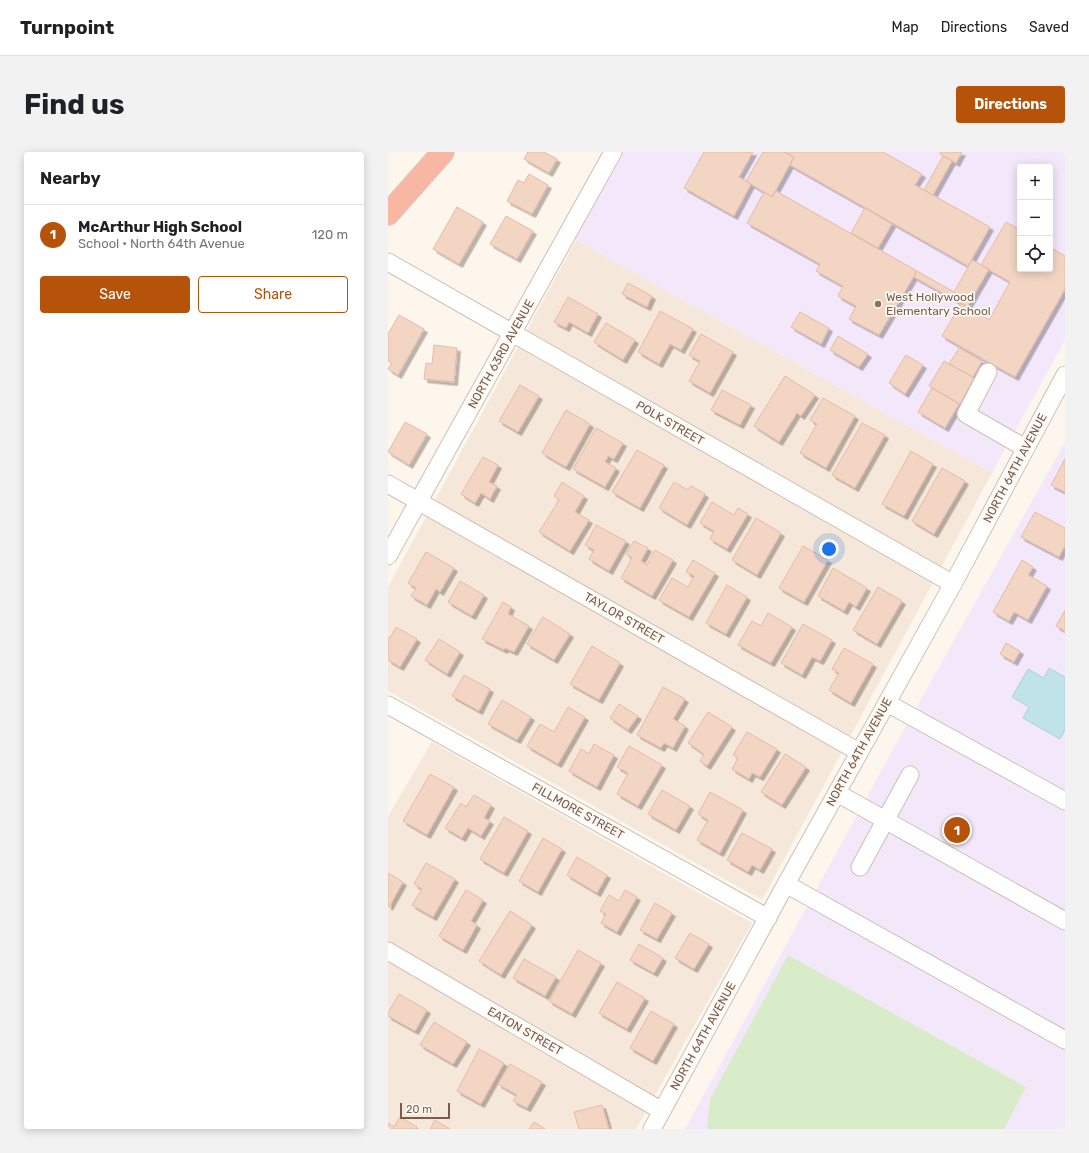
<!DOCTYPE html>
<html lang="en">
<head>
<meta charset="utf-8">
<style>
  :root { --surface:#fff; --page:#f2f2f2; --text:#202124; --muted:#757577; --line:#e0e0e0; --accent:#b45309 }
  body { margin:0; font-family:Rubik,sans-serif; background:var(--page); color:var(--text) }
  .controls { position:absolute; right:12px; top:12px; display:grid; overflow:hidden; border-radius:4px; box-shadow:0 2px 10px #0003 }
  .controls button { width:36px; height:36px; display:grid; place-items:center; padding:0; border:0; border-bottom:1px solid var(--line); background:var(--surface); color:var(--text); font:20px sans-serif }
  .scale { position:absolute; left:12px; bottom:10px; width:50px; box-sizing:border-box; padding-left:4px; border:2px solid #7a5c4d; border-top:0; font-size:11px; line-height:14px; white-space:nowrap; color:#7a5c4d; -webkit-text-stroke:3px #fffaf3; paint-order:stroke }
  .you { position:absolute; left:441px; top:397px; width:14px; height:14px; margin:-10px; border:3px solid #fff; border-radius:50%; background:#1a73e8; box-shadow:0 0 0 6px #1a73e833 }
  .badge { display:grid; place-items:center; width:26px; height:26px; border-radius:50%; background:var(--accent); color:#fff; font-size:13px; font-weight:700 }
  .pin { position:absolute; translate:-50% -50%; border:2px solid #fff; box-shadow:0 1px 4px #0006 }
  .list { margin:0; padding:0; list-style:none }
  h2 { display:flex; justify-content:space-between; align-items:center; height:52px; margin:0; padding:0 16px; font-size:17px }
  h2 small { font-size:13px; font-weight:400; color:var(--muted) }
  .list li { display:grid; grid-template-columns:26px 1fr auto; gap:12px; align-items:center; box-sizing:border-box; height:60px; padding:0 16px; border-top:1px solid var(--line) }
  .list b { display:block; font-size:15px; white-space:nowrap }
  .list p { margin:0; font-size:13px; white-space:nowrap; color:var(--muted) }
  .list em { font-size:13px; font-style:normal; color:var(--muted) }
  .actions { display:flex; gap:8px; padding:12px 16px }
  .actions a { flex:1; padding:9px 0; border:1px solid var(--accent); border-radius:4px; text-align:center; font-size:14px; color:var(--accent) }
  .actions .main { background:var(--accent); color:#fff }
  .icon { flex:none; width:22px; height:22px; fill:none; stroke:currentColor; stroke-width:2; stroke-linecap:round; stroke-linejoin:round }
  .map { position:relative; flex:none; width:677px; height:977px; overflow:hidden; border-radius:4px }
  header { display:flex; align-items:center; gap:24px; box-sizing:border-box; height:56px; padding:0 20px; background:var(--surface); border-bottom:1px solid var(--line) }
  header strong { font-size:19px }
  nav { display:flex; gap:22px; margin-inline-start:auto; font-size:14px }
  .intro { display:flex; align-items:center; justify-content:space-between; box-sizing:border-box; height:96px; padding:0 24px }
  h1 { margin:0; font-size:28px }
  .button { padding:10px 18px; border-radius:4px; background:var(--accent); color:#fff; font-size:14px; font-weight:700 }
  main { display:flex; gap:24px; padding:0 24px }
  aside { flex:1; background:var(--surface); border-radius:4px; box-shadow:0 2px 10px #0003 }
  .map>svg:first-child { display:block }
  .residential { fill:#f5e8da }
  .education { fill:#f3e8fa; fill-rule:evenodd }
  .green { fill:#d8ecc9 }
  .water { fill:#bfe3e8; stroke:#a5d3da }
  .building { fill:#f3d5c3; stroke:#e6bba3; filter:url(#shadow) }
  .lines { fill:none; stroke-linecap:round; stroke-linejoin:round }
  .minor-casing { stroke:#d1beb0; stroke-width:19 }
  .highway-casing { stroke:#dad1cd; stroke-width:24 }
  .minor { stroke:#fff; stroke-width:17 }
  .highway { stroke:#f7b7a3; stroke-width:22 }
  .education-dot { fill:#8d6e63; stroke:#fffaf3; stroke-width:1.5 }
  .labels { text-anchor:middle; stroke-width:3.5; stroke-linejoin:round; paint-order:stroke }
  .education-label { font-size:12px; fill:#785e54; stroke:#fffaf3; text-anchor:start }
  .street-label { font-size:12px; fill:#7a5c4d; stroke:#fffaf3 }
</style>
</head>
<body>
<header>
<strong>Turnpoint</strong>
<nav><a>Map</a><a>Directions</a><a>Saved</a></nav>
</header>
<div class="intro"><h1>Find us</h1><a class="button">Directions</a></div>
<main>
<aside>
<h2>Nearby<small></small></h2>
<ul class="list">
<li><span class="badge">1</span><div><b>McArthur High School</b><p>School · North 64th Avenue</p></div><em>120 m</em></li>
</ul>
<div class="actions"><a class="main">Save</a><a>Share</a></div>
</aside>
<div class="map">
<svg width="677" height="977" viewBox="0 0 677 977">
  <defs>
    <filter id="shadow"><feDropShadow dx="3.5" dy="3.5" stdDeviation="0" flood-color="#0004"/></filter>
  </defs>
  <rect width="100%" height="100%" fill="#fdf6ec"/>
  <!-- residential -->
  <path class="residential" d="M188,88L604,321L374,748L0,539V435Z
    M44,590L364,771L248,977H0V664Z"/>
  <!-- education -->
  <path class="education" d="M226,0H677V188L604,321L179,83ZM632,15H662V117H632Z
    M677,290V977H297L514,581Z"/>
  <!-- green -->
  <path class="green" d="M400,803L638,935L616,977H319L322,947Z"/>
  <!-- water -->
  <path class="water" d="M661,516L677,525V578L672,587L635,566L641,555L624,545L640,517L656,526Z"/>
  <!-- building -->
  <path class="building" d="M140,0H156L169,7L161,21L136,7Z
    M316,0H365L351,25L363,32L346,64L296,36Z
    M375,0H396L406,5L384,45L358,29Z
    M396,0H495L534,22L527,33L602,75L580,114L402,13L406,5Z
    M553,0H574L568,11L552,2Z
    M555,4L564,9L545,43L536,38Z
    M141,22L160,33L144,62L119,49L130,28L136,31Z
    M388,39L529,119L491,183L461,167L468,154L450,144L455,134L428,119L432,112L359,71L376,40L384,45Z
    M69,55L95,70L71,112L45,97Z
    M477,56L504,72L490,96L463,81Z
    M118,64L145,79L129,107L102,92Z
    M618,70L632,78V117H662V95L677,104V137L627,225L554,184L573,151L601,168L622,130L593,113Z
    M584,108L601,117L579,155L526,125L529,119L566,140Z
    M240,131L264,144L259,155L234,142Z
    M180,145L210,162L200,181L181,170L178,176L166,170Z
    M272,159L305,177L293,198L282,192L271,212L250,200Z
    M412,160L441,176L433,192L403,175Z
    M11,163L36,177L10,223L0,217L4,211L0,209V182Z
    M218,171L247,188L235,208L206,190Z
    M313,182L345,200L322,241L301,229L312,209L301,203Z
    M450,184L480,202L471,215L442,198Z
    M46,193L69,196L66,230L36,227L38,211L44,212Z
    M571,196L594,209L585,225L561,212Z
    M518,203L535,213L517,242L501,231Z
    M556,209L586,226L572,252L541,234Z
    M397,224L427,243L413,264L409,261L391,290L366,274Z
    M132,233L151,244L130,280L111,269Z
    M544,236L571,252L557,276L530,260Z
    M334,238L363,253L352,273L323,258Z
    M435,246L467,264L438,316L412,301L429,272L422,268Z
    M178,258L202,272L178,315L154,301Z
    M17,270L39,282L21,313L0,300Z
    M474,271L497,283L467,336L444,323Z
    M208,276L235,291L226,307L220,304L217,310L228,316L217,335L185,317Z
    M249,298L276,313L252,356L224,340Z
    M523,299L545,312L516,364L494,352Z
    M95,305L110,313L101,330L109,334L102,347L93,341L87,351L73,342Z
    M677,307V340L663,333Z
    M554,316L577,329L546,382L524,369Z
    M174,330L196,344L187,360L201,368L182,399L151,380L171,348L166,344Z
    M286,330L300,338L303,334L317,342L299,373L271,356Z
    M324,350L346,363L350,356L360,362L339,397L322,387L326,379L312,371Z
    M647,360L677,376V393L671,405L633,385Z
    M368,366L393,381L369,423L344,408Z
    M208,373L238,389L221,419L201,407L206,398L197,393Z
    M246,389L260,396L253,409L259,413L267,398L285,408L264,444L233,426L244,406L238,402Z
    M415,394L440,408L416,450L391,436Z
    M38,400L66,416L52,440L48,437L39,453L23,444L28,436L20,431Z
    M305,408L327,421L301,465L271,448L284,426L300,435L306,424L298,420Z
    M634,408L645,415L640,423L659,434L640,468L626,460L621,469L605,460Z
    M445,416L479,436L468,455L461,450L456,459L430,444Z
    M72,429L96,443L84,464L60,450Z
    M339,433L359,445L338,482L318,471Z
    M490,435L514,449L489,492L465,478Z
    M115,450L123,455L120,462L141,474L126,500L117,496L116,498L94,487Z
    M677,458V479L668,474Z
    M380,461L404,475L383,511L350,493L364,469L373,474Z
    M155,465L182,482L166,508L139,492Z
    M415,472L444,488L432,509L424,505L414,523L393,511Z
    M8,475L29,487L12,515L0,508V485L2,486Z
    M51,487L72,500L59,522L37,508Z
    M618,491L632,499L626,510L612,502Z
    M204,494L232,511L211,548L182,532Z
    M456,496L485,512L463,551L441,538L451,521L444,517Z
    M76,523L102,537L91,559L64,544Z
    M275,535L297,547L285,567L297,574L285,596L276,591L273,596L249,583Z
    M114,548L143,565L129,588L100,572Z
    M231,552L250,564L240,578L222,566Z
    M180,555L197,565L170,612L139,594L152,572L166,580Z
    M320,560L344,575L319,614L312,609L316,602L300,591Z
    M359,580L389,597L372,625L364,621L361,627L344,617L350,606L345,603Z
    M206,592L226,603L209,635L181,619L193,597L201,602Z
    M241,594L274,613L250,654L229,642L240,621L229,615Z
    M397,602L418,615L394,653L373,640Z
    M42,622L66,635L39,683L15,669Z
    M274,638L302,654L288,678L260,662Z
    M322,640L355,658L332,701L309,688L320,668L310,662Z
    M86,643L103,653L96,666L102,669L93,684L80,676L74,686L57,676L73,651L78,655Z
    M116,665L140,679L116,721L92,707Z
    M354,681L384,697L372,718L364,713L360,720L339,708Z
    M155,686L174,697L150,740L131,729Z
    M189,705L219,723L209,741L179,723Z
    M38,711L67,727L45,765L24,753L34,737L26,732Z
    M0,721L15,730L1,755L0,754Z
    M78,738L95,748L83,769L89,773L75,798L51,784Z
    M237,738L249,745L229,780L213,771L218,762L212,759L221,743L231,749Z
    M267,751L284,761L269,787L252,778Z
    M122,759L144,773L113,823L91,809Z
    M302,781L321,792L306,817L287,806Z
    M251,792L275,806L266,821L242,808Z
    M190,798L213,811L184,862L161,849Z
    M136,807L168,825L157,844L125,826Z
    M229,830L257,846L239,877L211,861Z
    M11,842L39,858L27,879L0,864V861Z
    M263,859L286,872L265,909L242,896Z
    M46,870L79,890L65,912L32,893Z
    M91,897L116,911L93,952L69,939Z
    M122,912L154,930L139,956L125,949L129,943L110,932Z
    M214,953L221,977H191L186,960Z
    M12,965L29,975L28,977H0V971L6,975Z
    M47,968L62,977H42Z
    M146,970L157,977H141Z"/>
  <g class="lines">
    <defs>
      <path id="minor" d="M0,110L565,432
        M600,220L578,262L637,296
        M0,332L471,600
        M0,404L225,0
        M499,551L677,649
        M0,553L380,766
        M449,641L677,769
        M472,715L522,623
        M398,732L677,888
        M0,799L274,959
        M264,977L398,732L565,432L677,223"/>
      <path id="highway" d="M0,62L55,0"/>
    </defs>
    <!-- minor casing -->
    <use href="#minor" class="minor-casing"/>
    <!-- highway casing -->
    <use href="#highway" class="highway-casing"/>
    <!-- minor -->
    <use href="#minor" class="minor"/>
    <!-- highway -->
    <use href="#highway" class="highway"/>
  </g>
  <!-- markers -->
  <circle class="education-dot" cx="490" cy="152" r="4"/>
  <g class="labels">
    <!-- education labels -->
    <g class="education-label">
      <text x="498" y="149">West Hollywood<tspan x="498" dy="14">Elementary School</tspan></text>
    </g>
    <!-- street labels -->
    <g class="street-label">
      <text transform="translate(113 202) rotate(-61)" y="4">NORTH 63RD AVENUE</text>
      <text transform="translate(282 271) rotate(30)" y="4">POLK STREET</text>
      <text transform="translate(627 316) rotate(-62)" y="4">NORTH 64TH AVENUE</text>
      <text transform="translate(236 466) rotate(30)" y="4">TAYLOR STREET</text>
      <text transform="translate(471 600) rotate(-61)" y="4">NORTH 64TH AVENUE</text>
      <text transform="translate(190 659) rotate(29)" y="4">FILLMORE STREET</text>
      <text transform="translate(137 879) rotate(30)" y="4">EATON STREET</text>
      <text transform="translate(315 884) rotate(-61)" y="4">NORTH 64TH AVENUE</text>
    </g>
  </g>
</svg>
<div class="controls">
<button>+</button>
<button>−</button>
<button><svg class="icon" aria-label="locate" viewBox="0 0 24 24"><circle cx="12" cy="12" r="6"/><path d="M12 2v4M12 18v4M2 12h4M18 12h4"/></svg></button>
</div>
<div class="scale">20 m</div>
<div class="you"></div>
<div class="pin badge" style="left:569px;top:678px">1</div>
</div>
</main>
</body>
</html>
